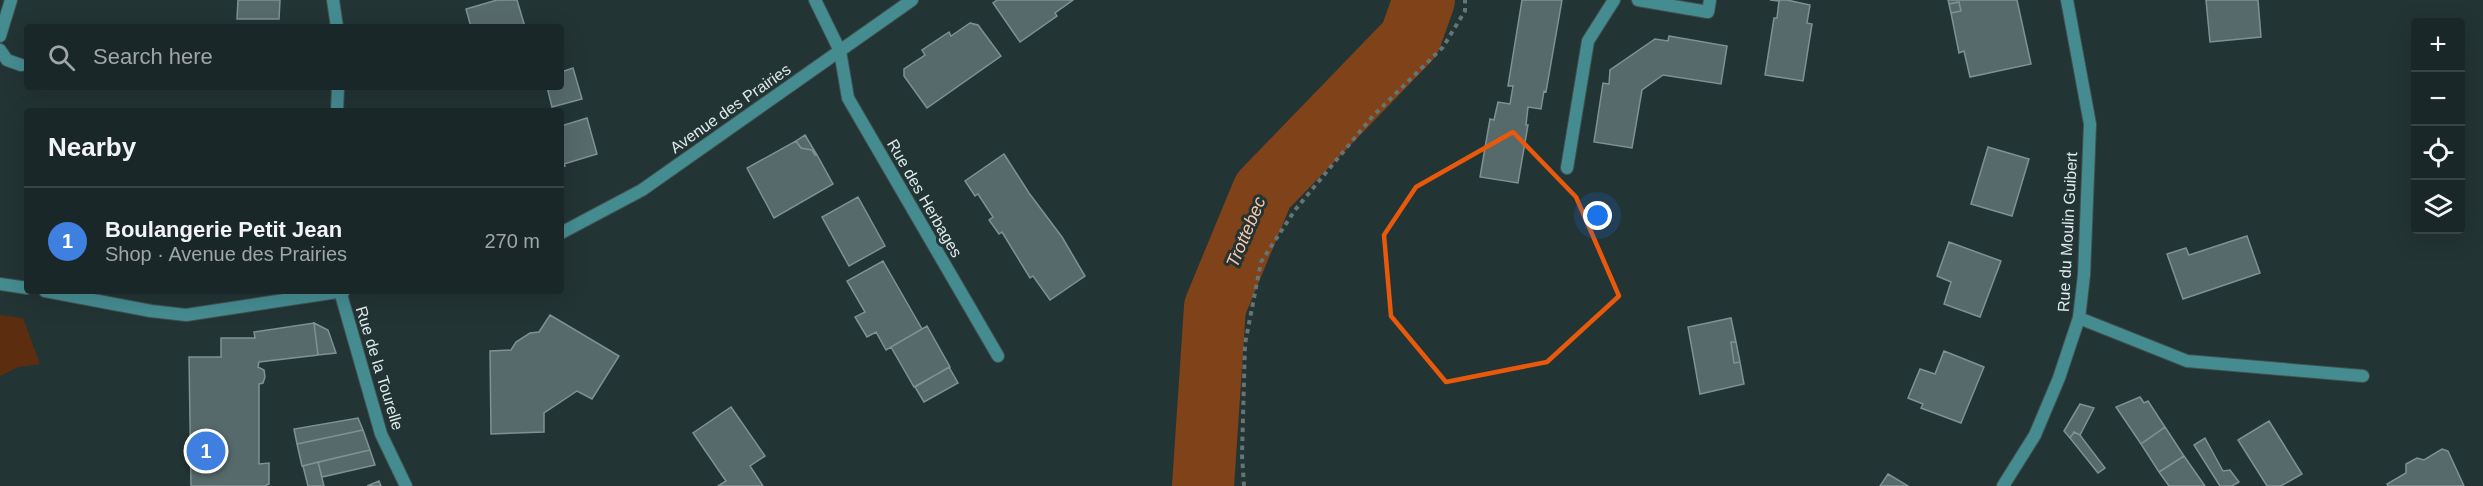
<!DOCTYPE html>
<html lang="en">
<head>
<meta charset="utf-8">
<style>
  :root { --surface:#1a2728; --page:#232f30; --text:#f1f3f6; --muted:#9fa5a8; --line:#384445; --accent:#95b2f1 }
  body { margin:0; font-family:Helvetica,sans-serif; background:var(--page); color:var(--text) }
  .controls { position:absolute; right:18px; top:18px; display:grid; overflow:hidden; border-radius:6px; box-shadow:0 6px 24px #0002 }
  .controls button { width:54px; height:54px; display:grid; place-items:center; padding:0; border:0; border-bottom:2px solid var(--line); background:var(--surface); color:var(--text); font:30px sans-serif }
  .you { position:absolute; left:1598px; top:216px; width:21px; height:21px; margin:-15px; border:4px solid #fff; border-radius:50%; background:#1a73e8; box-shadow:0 0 0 9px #1a73e833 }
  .badge { display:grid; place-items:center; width:39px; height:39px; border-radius:50%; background:var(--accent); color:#fff; font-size:20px; font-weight:700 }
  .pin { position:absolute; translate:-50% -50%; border:3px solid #fff; box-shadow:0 2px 6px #0006 }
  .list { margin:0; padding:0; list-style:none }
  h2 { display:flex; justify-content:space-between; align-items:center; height:78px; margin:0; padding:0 24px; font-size:26px }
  h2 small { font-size:20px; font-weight:400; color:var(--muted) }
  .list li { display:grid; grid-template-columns:39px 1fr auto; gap:18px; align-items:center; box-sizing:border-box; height:108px; padding:0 24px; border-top:2px solid var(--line) }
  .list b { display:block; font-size:22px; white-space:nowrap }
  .list p { margin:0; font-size:20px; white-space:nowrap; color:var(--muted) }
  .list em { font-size:20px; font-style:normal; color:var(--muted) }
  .icon { flex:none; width:33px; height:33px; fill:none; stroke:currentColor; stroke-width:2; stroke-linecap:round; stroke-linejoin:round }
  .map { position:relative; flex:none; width:2483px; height:486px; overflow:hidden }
  .search { position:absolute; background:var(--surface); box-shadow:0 6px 24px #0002; left:24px; top:24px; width:540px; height:66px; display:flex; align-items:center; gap:15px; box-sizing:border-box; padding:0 21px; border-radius:6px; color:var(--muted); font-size:22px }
  .panel { position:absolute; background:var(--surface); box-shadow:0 6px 24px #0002; left:24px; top:108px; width:540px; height:186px; border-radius:6px }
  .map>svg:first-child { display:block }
  .green { fill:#5c2d0e }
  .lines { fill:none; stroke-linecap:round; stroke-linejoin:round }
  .river { stroke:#7f4219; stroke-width:62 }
  .building { fill:#576a6b; stroke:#7e9293; stroke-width:1.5 }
  .service-casing { stroke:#415152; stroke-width:14 }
  .minor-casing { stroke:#415152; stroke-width:14 }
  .tertiary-casing { stroke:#415152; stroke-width:14 }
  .path { stroke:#657475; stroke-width:4; stroke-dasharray:4.5 4.5; stroke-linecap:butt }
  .service { stroke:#458c91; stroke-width:12 }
  .minor { stroke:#458c91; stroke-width:12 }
  .tertiary { stroke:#458c91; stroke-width:12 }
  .marked { fill:none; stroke:#e8590c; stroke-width:4.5; stroke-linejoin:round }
  .labels { text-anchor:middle; stroke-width:6; stroke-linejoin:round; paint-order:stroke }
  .street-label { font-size:16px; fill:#e0ebeb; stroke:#233435 }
  .water-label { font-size:18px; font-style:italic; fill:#fec6a6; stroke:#233435 }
</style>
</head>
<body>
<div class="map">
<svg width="2483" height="486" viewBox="0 0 2483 486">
  <rect width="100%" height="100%" fill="#233435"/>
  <!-- green -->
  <path class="green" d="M0,315L23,318L40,364L19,367L0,376Z"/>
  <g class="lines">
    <!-- river -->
    <path class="river" d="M1203,486L1215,307L1263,191L1410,39L1424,0"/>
  </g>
  <!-- building -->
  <path class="building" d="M238,0H280L279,19H237Z
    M497,0H517L525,27H471L466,9Z
    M997,0H1073L1055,13L1057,16L1020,42L993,3Z
    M1522,0H1562L1546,92L1544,91L1541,109L1528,107L1526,125H1528L1518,183L1480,177L1490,119L1494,120L1498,102L1510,104L1513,86H1508Z
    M1770,0H1787L1810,5L1807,23L1812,24L1803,81L1765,75L1774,18H1777L1779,1Z
    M1948,0H2017L2031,64L1970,77L1964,51L1959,53L1951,13L1961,11L1959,2L1949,4Z
    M2206,0H2258L2261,37L2210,42Z
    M1959,2L1961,11L1951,13L1949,4Z
    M970,23L978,25L1001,56L927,108L904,76V69L925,55L922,50L949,32L951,36Z
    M1669,36L1727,46L1721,84L1663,75L1642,90L1632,148L1594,142L1603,83L1609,84L1610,70L1655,39L1668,41Z
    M573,68L582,99L552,107L547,87H561V72Z
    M587,118L597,154L564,164L565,166L561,167V126Z
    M2414,121H2416V165Z
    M805,135L817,155H815L812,150L801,148L796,141Z
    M796,141L801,148L812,150L815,155H817L833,184L774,218L747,168Z
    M1988,147L2029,159L2012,216L1971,204Z
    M1004,154L1029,193L1062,237L1085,276L1050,300L1033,276L1030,278L1002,232L999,234L989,220L993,217L978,194L975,196L965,181Z
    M858,197L885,246L849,266L822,217Z
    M2247,236L2260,273L2183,299L2167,254L2186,248L2189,255Z
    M1949,242L2001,261L1980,317L1944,304L1951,282L1937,276Z
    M883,261L922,329L886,350L876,332L867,337L855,317L865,312L847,281Z
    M550,315L619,356L592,399L577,391L544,413V432L491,434L490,351L511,350L516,342L530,333L539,332Z
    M1731,318L1736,342H1731L1734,363L1740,362L1744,384L1700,394L1688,327Z
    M314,323L328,330L336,353L318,355Z
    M314,323L318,355L259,362L258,367L264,370L265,377L263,383L259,384V464L269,463V484L265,486H191L189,357H221V338H255L254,332Z
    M927,326L950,367L914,387L891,347Z
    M1731,342H1736L1740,362L1734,363Z
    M1944,351L1984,367L1961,423L1921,408L1923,404L1908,398L1920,369L1935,374Z
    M949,367L958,383L924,402L915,387Z
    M2140,397L2144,403L2148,401L2165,427L2141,444L2116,407Z
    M2080,404L2094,408L2080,435L2074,432L2070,438L2064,431Z
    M731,407L765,456L750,466L763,486H718L726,481L693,433Z
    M358,418L363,430L297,444L294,429Z
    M2269,421L2302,474L2281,486H2267L2238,440Z
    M2165,427L2184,456L2159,472L2141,444Z
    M363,430L370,450L302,466L297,444Z
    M2074,432L2080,435L2105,468L2098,473L2070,438Z
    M2205,438L2223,471L2230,470L2239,482L2232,486H2220L2194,445Z
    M2442,449L2448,451L2464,486H2388L2387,484L2406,473V464L2417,458L2424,460Z
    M370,450L375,465L322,477L318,462Z
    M2184,456L2205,486H2169L2159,472Z
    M318,462L324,486H308L303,466Z
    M1888,474L1908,486H1880Z
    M379,481L381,486H367Z"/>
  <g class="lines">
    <defs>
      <path id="service" d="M1638,0L1708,12L1710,0
        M0,36L11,0
        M0,50L7,60L21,65
        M2079,318L2187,361L2363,376"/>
      <path id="minor" d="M333,0L337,27
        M815,0L840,51L848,98L998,356
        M337,111L338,87
        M1567,168L1588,41L1614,0
        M340,291L381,434L406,486
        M2003,486L2035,435L2059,378L2079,318L2084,275L2090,124L2067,0"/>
      <path id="tertiary" d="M561,233L642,190L912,0
        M0,284L27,288
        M45,291L151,311L186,315L344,291"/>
    </defs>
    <!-- service casing -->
    <use href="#service" class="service-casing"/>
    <!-- minor casing -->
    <use href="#minor" class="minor-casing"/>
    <!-- tertiary casing -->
    <use href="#tertiary" class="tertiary-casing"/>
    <!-- path -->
    <path class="path" d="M1244,486L1242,455L1245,344L1261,262L1295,210L1372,117L1443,47L1465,11V0"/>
    <!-- service -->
    <use href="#service" class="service"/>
    <!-- minor -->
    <use href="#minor" class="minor"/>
    <!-- tertiary -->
    <use href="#tertiary" class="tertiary"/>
  </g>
  <!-- marked area -->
  <path class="marked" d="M1513,132L1576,197L1619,296L1547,362L1446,382L1391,316L1384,235L1416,187Z"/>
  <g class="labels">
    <!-- street labels -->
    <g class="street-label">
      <text transform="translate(730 108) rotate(-35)" y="6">Avenue des Prairies</text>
      <text transform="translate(925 198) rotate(60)" y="6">Rue des Herbages</text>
      <text transform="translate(2067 232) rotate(-87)" y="6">Rue du Moulin Guibert</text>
      <text transform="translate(380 368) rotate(73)" y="6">Rue de la Tourelle</text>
    </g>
    <!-- water labels -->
    <g class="water-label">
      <text transform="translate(1246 232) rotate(-67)" y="6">Trottebec</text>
    </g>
  </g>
</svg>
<div class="controls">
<button>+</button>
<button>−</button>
<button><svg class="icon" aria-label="locate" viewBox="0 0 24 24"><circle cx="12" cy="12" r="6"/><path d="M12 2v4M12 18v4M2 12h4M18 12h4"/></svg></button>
<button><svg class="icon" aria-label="layers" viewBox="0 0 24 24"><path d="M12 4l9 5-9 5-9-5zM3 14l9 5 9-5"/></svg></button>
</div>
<div class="you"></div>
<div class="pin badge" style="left:206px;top:451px;background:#3f7fe0">1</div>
<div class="search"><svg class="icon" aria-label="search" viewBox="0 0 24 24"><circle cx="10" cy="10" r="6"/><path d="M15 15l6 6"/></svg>Search here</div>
<section class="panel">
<h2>Nearby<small></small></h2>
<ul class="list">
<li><span class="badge" style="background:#3f7fe0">1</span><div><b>Boulangerie Petit Jean</b><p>Shop · Avenue des Prairies</p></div><em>270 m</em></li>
</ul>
</section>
</div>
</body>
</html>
